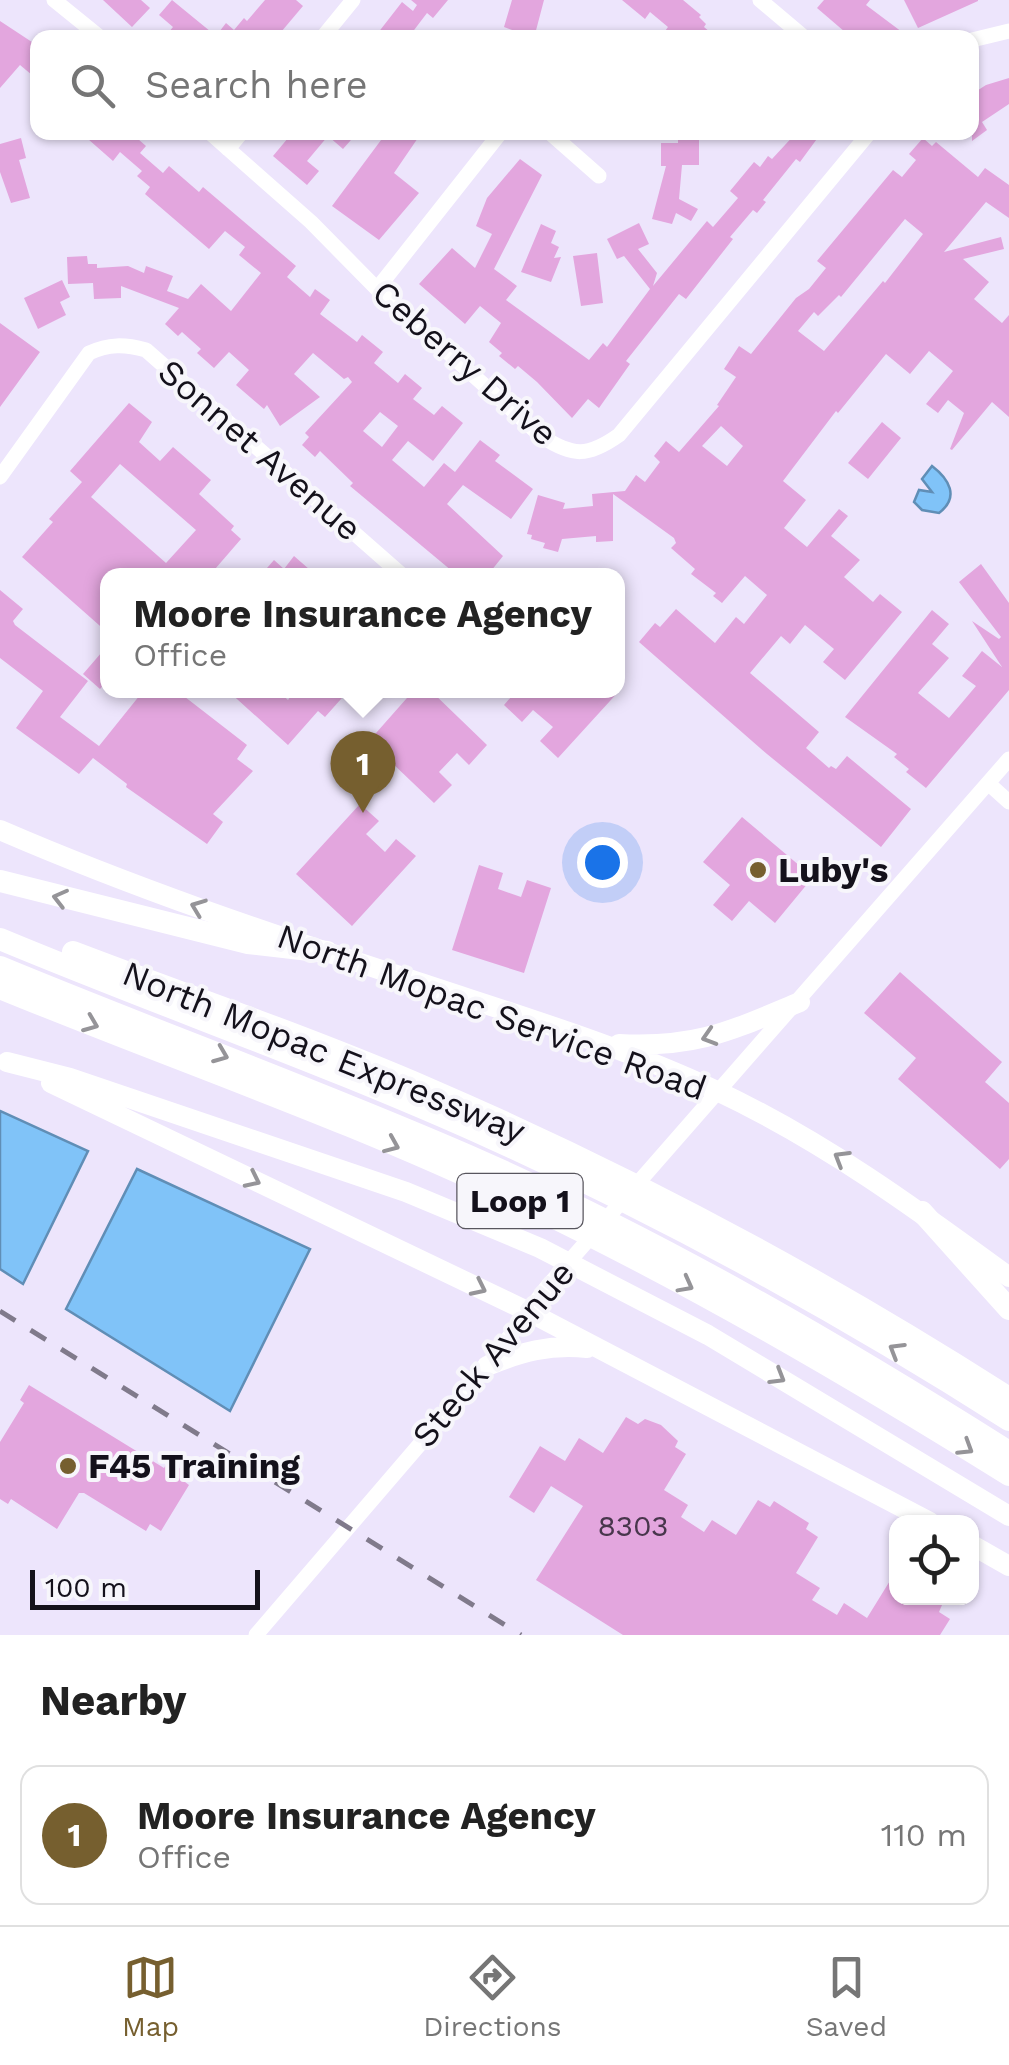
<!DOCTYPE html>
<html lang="en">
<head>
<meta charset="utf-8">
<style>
  :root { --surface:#fff; --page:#f2f2f2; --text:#222; --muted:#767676; --line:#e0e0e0; --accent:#765f2f }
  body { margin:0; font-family:"Work Sans",sans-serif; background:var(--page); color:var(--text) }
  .controls { position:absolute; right:30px; bottom:30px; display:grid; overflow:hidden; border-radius:20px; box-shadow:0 2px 8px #0004 }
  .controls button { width:90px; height:90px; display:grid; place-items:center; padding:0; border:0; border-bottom:2px solid var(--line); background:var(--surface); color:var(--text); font:50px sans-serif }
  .scale { position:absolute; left:30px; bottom:25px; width:230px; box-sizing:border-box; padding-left:10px; border:5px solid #14111b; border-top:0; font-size:28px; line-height:35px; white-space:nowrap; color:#14111b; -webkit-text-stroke:8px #f7f6fb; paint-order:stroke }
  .you { position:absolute; left:602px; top:862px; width:35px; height:35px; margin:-25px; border:8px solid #fff; border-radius:50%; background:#1a73e8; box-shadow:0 0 0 15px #1a73e833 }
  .badge { display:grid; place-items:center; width:65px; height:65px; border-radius:50%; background:var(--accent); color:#fff; font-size:32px; font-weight:700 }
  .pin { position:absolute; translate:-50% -82px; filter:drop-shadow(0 2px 5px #0008) }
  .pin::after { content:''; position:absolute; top:52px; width:35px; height:30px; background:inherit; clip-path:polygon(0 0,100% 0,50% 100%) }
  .popup { position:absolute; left:100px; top:568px; width:525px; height:130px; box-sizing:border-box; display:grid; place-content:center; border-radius:20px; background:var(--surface); filter:drop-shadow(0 2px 8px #0005); font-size:32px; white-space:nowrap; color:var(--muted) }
  .popup b { font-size:38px; color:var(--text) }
  .popup::after { content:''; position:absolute; left:50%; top:100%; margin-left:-20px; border:20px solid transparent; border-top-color:var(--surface) }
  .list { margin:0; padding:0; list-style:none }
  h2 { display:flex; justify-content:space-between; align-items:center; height:130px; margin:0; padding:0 40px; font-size:42px }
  h2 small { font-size:32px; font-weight:400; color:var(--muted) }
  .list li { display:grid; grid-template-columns:65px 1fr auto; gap:30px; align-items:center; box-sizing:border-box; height:140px; margin:0 20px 20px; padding:0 20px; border:2px solid var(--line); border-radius:20px }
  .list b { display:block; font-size:38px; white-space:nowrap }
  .list p { margin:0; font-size:32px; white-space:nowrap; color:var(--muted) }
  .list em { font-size:32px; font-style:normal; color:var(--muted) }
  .icon { flex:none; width:55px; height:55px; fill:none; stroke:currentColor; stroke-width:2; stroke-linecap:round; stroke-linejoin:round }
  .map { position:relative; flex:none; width:1009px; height:1635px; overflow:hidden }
  .search { position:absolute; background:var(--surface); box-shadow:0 2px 8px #0004; left:30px; right:30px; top:30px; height:110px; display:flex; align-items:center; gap:25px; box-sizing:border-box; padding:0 35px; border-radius:20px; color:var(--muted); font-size:38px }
  .sheet { height:290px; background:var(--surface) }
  nav { display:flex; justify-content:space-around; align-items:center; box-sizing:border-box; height:140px; border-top:2px solid var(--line); background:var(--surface); font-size:28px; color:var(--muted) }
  nav a { display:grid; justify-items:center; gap:5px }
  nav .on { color:var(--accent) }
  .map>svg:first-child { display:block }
  .water { fill:#80c3f8; stroke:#608eb6; stroke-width:2.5 }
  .building { fill:#e3a6de; fill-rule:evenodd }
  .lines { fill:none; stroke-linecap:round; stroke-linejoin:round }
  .minor { stroke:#fff; stroke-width:15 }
  .major { stroke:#fff; stroke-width:20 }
  .highway { stroke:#fff; stroke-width:22 }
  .rail { stroke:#807a8b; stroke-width:5; stroke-dasharray:18 18; stroke-linecap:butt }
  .oneway { stroke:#959498 }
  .poi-dot { fill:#765f2f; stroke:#f7f6fb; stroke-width:4 }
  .labels { text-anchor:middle; stroke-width:8; stroke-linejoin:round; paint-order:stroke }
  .number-label { font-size:30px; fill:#48364c }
  .shield { fill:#f7f6fb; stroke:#58565e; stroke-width:2.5 }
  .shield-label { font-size:32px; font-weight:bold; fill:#14111b }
  .street-label { font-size:35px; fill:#14111b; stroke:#f7f6fb }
  .poi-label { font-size:35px; font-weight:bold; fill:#14111b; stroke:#f7f6fb; text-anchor:start }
</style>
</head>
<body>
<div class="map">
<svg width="1009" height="1635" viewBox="0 0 1009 1635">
  <rect width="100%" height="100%" fill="#ede5fc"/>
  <!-- water -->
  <path class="water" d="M932,466C949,479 960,497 939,513L922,510L914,502L919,490L932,492L922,479Z
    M0,1111L88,1151L23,1284L0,1269Z
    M137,1169L310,1249L230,1411L66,1309Z"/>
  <!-- building -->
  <path class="building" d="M103,0H141L150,8L132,27Z
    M172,0L216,36L226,23L234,30L244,18L247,21L265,0H296L303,6L276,38H164L173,27L159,15Z
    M411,0H448L433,18L427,13L408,38H374L402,2L413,11L417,5Z
    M512,0H544L534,38L504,27Z
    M622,0H683L701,15L699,17L706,24L704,27L717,38H660L668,27L650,12L645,19Z
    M824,0H870L866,5L910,38H852L817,8Z
    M904,0H978V1L918,28Z
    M0,21L38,46V80L20,65L0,88Z
    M1009,78V104L982,122L987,130L972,141V94L986,85Z
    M80,132H130L146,146L140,153L163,173L169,166L199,192L203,187L296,266L287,277L310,297L315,289L330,300L320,314L357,342L362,335L383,352L374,363L398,383L405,374L422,388L413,399L434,415L442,406L463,423L433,461L408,441L392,460L424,487L444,463L455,472L480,440L500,455L495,461L533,489L511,519L463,485L447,504L503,556L487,576H458L350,486L353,483L320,451L315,457L302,445L309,437L305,433L352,382L348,377L344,379L313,353L294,374L320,397L280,426L267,405L264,409L236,385L249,370L229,352L214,368L197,353L201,349L182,332L178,336L165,324L179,308L121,286V298L94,299L93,283L68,284L67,257L87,256L88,264H97V268L128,266L144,273L146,266L173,276L167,291L188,299L201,284L231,311L261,273L239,255L245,247L225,231L209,249L145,194L150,187L137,176L142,171L120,152L113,161ZM380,412L398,426L382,447L363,431Z
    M293,132H358L343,149L328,136L307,161L319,171L307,185L273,156Z
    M387,132H422L394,173L419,193L379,240L332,206Z
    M797,132H822L800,162L796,159L763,200L766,202L757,213L753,210L730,237L733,239L686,299L679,294L660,318L626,361L630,364L599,408L588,399L572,418L537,382L518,366L515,369L499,356L502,353L489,342L501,323L480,306L465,324L419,284L452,248L475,268L492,234L476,226L487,198L520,159L542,175L494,269L517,286L506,300L589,360L603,343L607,347L650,289L624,256L617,259L607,239L639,223L649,244L638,249L657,273L653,286L707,221L713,227L738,198L730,191L754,162L760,167L768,156L772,159Z
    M678,137H699V165H682L679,199L698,209L691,221L676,213L672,224L652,219L666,166H661V143H678Z
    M21,138L26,158L19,160L30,198L11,203L0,172V144Z
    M923,138L932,146L936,142L978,177L985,168L1009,185V218L986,202L944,252L1001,237L1004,249L963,259L989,282L974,299L1002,323L1009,315V417L992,402L952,450L950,449L964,413L948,400L938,413L926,404L953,371L929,351L910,374L886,354L838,413L836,411L783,481L806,500L784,528L807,547L839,509L848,516L831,536L860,560L844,577L873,602L880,594L902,612L845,680L823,662L834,649L805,625L790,644L781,636L750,673L819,732L806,748L829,768L831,766L836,769L847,756L911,809L881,847L767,754L639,642L655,623L660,627L676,609L715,643L736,617L744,624L767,595L745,576L722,603L713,596L716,593L691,574L695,569L671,548L676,543L674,538L613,494V541L596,542V536L562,539L558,552L543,548L545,543L531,539L532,535L527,534L538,495L565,503L563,509L593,506L592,494L625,491L636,475L645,482L660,462L654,456L666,441L679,452L719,406L717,405L736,377L724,369L739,346L751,354L796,298L809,289L826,268L817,261L893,170L902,177L916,160L909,154ZM905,219L923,234L885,283L883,281L824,351L798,331L814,312L818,316L839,295L841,297ZM721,426L743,446L727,466L702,446Z
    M541,224L556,231L551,243L559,247L554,258L561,257L551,282L521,272Z
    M597,253L603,303L581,306L573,256Z
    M62,280L70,297L60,302L66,315L38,329L24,298Z
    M0,323L40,352L0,407Z
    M129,403L152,422L139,442L160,461L173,447L211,480L199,494L234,526L231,530L241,539L209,576L198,568L192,576H108V633L22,557L53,522L49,519L82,482L70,471ZM120,464L196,530L166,563L91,497Z
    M882,422L901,438L868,479L848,463Z
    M294,556L317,576H260L274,560L284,569Z
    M981,564L1009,603V690L926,788L906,772L909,769L894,757L897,754L845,717L932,610L949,624L932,644L949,658L918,693L949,718L976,686L962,676L982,651L1002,667L972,621L999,639L1001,637L959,582Z
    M0,590L23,609L13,621L15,625L88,681L60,717L99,746L144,690H176L247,745L237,759L253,771L213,814L223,822L207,844L126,787L127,784L93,758L79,774L16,728L43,691L0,658Z
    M108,645V680L100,689L83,674Z
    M227,690H277L288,700L295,690H349L325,717L318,711L288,745Z
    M414,690H430L487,745L469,765L457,753L439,772L452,785L434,803L369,741Z
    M517,690H620L558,758L540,741L553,727L533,710L522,722L504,705Z
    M360,804L379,821L366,834L385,852L396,839L416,856L352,926L296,874Z
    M742,817L813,877L775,923L749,901L732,921L713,905L730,885L703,862Z
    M479,865L503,873L498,889L521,897L527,880L551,888L524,973L452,950Z
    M900,972L1002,1062L985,1082L1009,1103V1159L1000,1169L898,1079L916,1058L864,1013Z
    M29,1385L164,1468L168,1461L186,1472L181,1479L189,1485L161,1531L150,1524L146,1531L84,1493H79L57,1529L11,1499L8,1504L0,1499V1442L24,1403L20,1400Z
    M626,1417L638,1424L645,1419L661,1425L678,1441L675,1447L686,1454L664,1490L688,1505L681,1517L704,1532L712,1520L736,1535L758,1500L770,1507L774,1501L809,1523L806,1529L818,1537L796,1573L820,1588L812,1600L837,1615L844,1603L867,1618L896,1571V1598H933L942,1605L939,1612L950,1619L940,1635H623L536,1580L583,1506L551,1486L534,1513L509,1497L540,1446L565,1461L579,1438L603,1453Z"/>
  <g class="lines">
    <!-- minor -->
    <path class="minor" d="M54,0L101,38
      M760,0L805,38
      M322,38L353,0
      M972,40L1009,31
      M209,132L311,222L377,289L541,436C573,457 588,457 619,435L870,132
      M549,132L599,176
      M228,149L242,132
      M377,289L501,132
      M0,477L89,353C109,344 124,344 146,350L403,576
      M989,784L1009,802
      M256,1635L487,1366L546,1288L1009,759"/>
    <!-- major -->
    <path class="major" d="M0,830C134,888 273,935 412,980C514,1014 619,1045 717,1091C823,1141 915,1208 1009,1277
      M619,1044C697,1048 730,1031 800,1002
      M7,1062L70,1078L406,1192L540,1248L708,1335L1009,1516
      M51,1083L529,1312L930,1522
      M487,1366C521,1352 550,1344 587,1348
      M972,1545L1009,1566"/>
    <!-- highway -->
    <path class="highway" d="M0,881L248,943L327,952
      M0,939C163,1007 330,1065 491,1138C670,1219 843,1314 1009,1420
      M73,952C191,997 311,1038 427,1088C629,1175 823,1279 1009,1398
      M0,967C159,1033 321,1091 478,1160C663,1242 838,1344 1009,1452
      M0,988C173,1059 351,1120 520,1201C689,1282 850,1376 1009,1475
      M922,1212L1009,1309"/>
    <!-- rail -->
    <path class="rail" d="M0,1311L521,1635"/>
  </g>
  <!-- one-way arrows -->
  <defs><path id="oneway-chevron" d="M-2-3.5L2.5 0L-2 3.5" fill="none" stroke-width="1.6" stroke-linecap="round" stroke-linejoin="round" transform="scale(2.5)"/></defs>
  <g class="oneway">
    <use href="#oneway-chevron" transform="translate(60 898) rotate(-166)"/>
    <use href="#oneway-chevron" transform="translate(198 907) rotate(-159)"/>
    <use href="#oneway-chevron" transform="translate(91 1024) rotate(22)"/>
    <use href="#oneway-chevron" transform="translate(709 1037) rotate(163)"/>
    <use href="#oneway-chevron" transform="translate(221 1055) rotate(22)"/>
    <use href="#oneway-chevron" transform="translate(392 1145) rotate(23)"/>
    <use href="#oneway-chevron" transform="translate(841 1158) rotate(-149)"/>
    <use href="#oneway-chevron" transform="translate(253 1180) rotate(26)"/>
    <use href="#oneway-chevron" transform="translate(686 1285) rotate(28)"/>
    <use href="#oneway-chevron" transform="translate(479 1288) rotate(26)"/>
    <use href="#oneway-chevron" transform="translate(896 1350) rotate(-149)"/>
    <use href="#oneway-chevron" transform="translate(778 1377) rotate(31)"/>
    <use href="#oneway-chevron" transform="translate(966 1448) rotate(32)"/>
  </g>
  <!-- markers -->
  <g class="poi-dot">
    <circle cx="758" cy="870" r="10"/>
    <circle cx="68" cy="1466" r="10"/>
  </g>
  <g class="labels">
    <!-- number labels -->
    <g class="number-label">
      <text x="633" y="1536">8303</text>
    </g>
    <!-- shield labels -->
    <rect class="shield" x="457.5" y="1174" width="125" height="54" rx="8"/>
    <g class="shield-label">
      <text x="520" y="1212">Loop 1</text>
    </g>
    <!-- street labels -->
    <g class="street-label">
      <text transform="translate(465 363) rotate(41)" y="12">Ceberry Drive</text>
      <text transform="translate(260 450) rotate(41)" y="12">Sonnet Avenue</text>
      <text transform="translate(492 1012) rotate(20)" y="12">North Mopac Service Road</text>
      <text transform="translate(324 1052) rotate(22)" y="12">North Mopac Expressway</text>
      <text transform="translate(493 1354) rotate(-50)" y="12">Steck Avenue</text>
    </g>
    <!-- poi labels -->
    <g class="poi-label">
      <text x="778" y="882">Luby's</text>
      <text x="88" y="1478">F45 Training</text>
    </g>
  </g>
</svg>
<div class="controls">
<button><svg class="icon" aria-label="locate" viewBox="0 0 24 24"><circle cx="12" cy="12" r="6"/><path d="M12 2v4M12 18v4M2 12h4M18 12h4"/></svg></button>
</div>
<div class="scale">100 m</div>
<div class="you"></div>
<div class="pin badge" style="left:363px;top:813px">1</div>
<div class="popup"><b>Moore Insurance Agency</b>Office</div>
<div class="search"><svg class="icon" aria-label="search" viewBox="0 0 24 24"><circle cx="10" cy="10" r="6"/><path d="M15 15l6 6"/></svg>Search here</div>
</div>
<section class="sheet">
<h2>Nearby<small></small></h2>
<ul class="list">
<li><span class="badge">1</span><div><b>Moore Insurance Agency</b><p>Office</p></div><em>110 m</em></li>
</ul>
</section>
<nav>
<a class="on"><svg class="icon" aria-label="map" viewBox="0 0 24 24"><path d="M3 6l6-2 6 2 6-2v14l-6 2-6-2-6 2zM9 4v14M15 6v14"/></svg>Map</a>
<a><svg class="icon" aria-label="directions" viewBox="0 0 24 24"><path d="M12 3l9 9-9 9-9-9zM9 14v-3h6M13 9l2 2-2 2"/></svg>Directions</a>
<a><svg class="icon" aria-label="saved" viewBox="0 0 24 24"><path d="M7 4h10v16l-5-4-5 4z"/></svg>Saved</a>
</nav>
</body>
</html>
